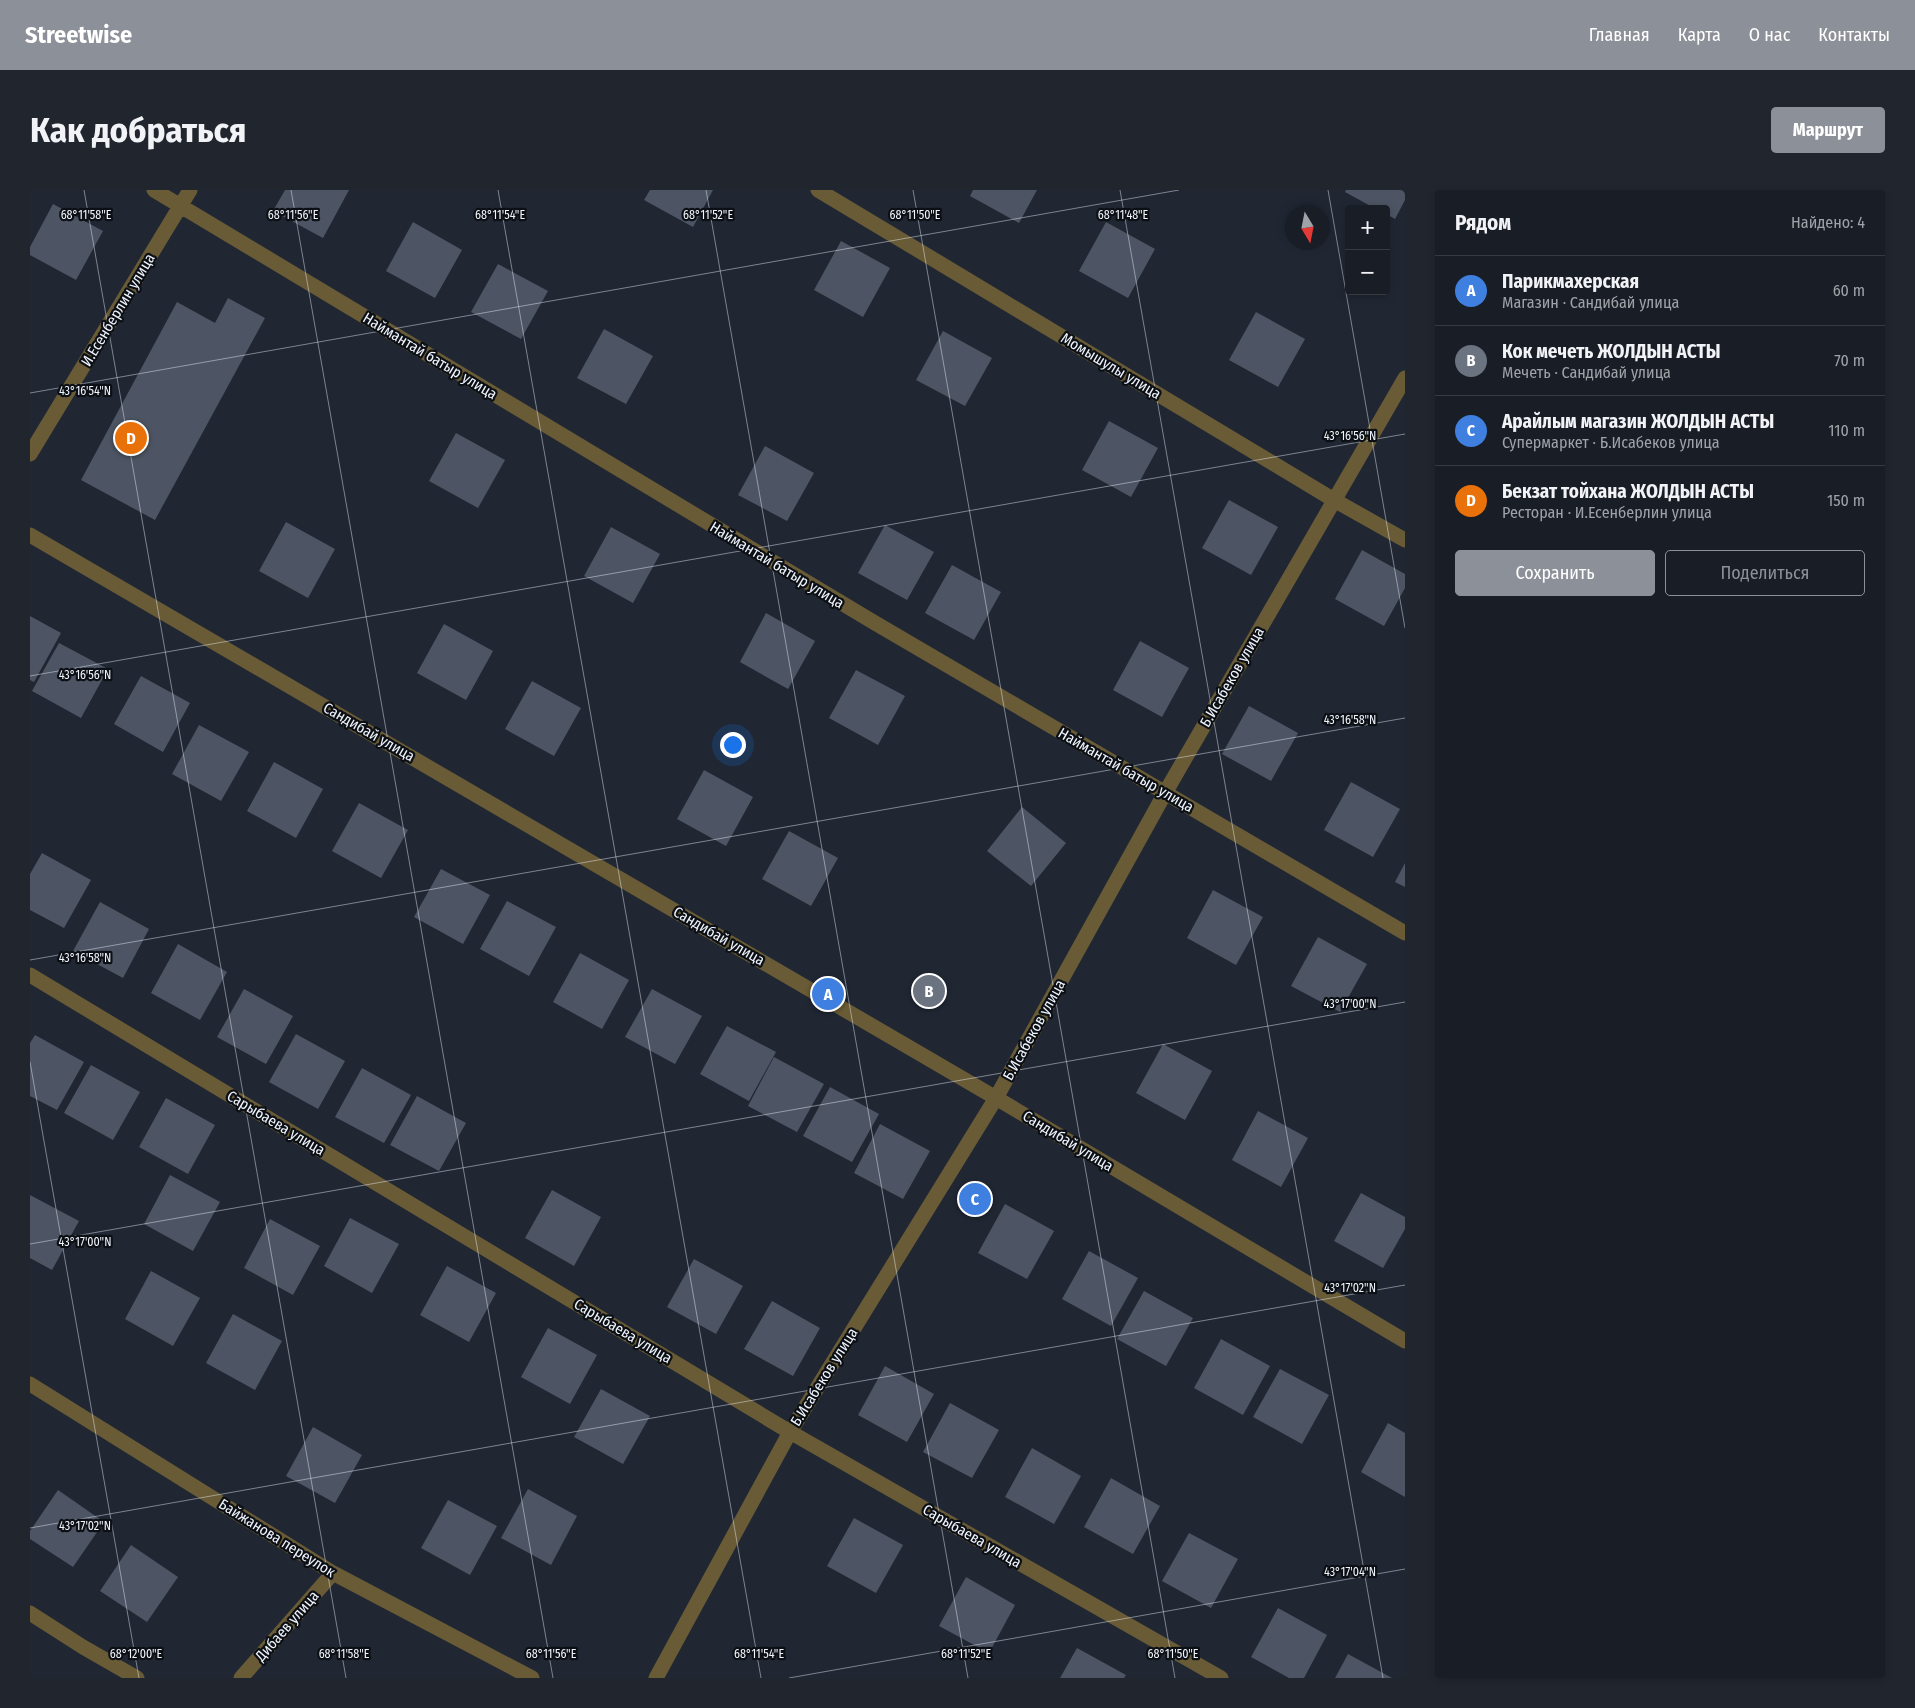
<!DOCTYPE html>
<html lang="ru">
<head>
<meta charset="utf-8">
<style>
  :root { --surface:#181d26; --page:#21262e; --text:#f1f3f6; --muted:#9fa2a7; --line:#363b43; --accent:#8c9099 }
  body { margin:0; font-family:"Fira Sans Condensed",sans-serif; background:var(--page); color:var(--text) }
  .controls { position:absolute; right:15px; top:15px; display:grid; overflow:hidden; border-radius:5px; box-shadow:0 2px 8px #0003 }
  .controls button { width:45px; height:45px; display:grid; place-items:center; padding:0; border:0; border-bottom:1px solid var(--line); background:var(--surface); color:var(--text); font:25px sans-serif }
  .compass { position:absolute; left:1255px; top:15px; width:45px; height:45px; border-radius:50%; background:var(--surface); box-shadow:0 2px 8px #0003; rotate:170deg }
  .you { position:absolute; left:702px; top:554px; width:18px; height:18px; margin:-12px; border:4px solid #fff; border-radius:50%; background:#1a73e8; box-shadow:0 0 0 8px #1a73e833 }
  .badge { display:grid; place-items:center; width:32px; height:32px; border-radius:50%; background:var(--accent); color:#fff; font-size:16px; font-weight:700 }
  .pin { position:absolute; translate:-50% -50%; border:2px solid #fff; box-shadow:0 1px 5px #0006 }
  .list { margin:0; padding:0; list-style:none }
  h2 { display:flex; justify-content:space-between; align-items:center; height:65px; margin:0; padding:0 20px; font-size:21px }
  h2 small { font-size:16px; font-weight:400; color:var(--muted) }
  .list li { display:grid; grid-template-columns:32px 1fr auto; gap:15px; align-items:center; box-sizing:border-box; height:70px; padding:0 20px; border-top:1px solid var(--line) }
  .list b { display:block; font-size:19px; white-space:nowrap }
  .list p { margin:0; font-size:16px; white-space:nowrap; color:var(--muted) }
  .list em { font-size:16px; font-style:normal; color:var(--muted) }
  .actions { display:flex; gap:10px; padding:15px 20px }
  .actions a { flex:1; padding:11px 0; border:1px solid var(--accent); border-radius:5px; text-align:center; font-size:18px; color:var(--accent) }
  .actions .main { background:var(--accent); color:#fff }
  .map { position:relative; flex:none; width:1375px; height:1488px; overflow:hidden; border-radius:5px }
  header { display:flex; align-items:center; gap:30px; box-sizing:border-box; height:70px; padding:0 25px; background:var(--accent); color:#fff }
  header strong { font-size:24px }
  nav { display:flex; gap:28px; margin-inline-start:auto; font-size:18px }
  .intro { display:flex; align-items:center; justify-content:space-between; box-sizing:border-box; height:120px; padding:0 30px }
  h1 { margin:0; font-size:35px }
  .button { padding:12px 22px; border-radius:5px; background:var(--accent); color:#fff; font-size:18px; font-weight:700 }
  main { display:flex; gap:30px; padding:0 30px }
  aside { flex:1; background:var(--surface); border-radius:5px; box-shadow:0 2px 8px #0003 }
  .map>svg:first-child { display:block }
  .building { fill:#4d5564 }
  .lines { fill:none; stroke-linecap:round; stroke-linejoin:round }
  .minor { stroke:#695b35; stroke-width:15 }
  .ticks { fill:none; stroke:#f0f5fe; stroke-width:1; stroke-opacity:0.45 }
  .labels { text-anchor:middle; stroke-width:4.5; stroke-linejoin:round; paint-order:stroke }
  .street-label { font-size:15px; fill:#f0f5fe; stroke:#0c1015 }
  .ticks-label { font-size:12px; text-anchor:middle; fill:#f0f5fe; stroke:#0c1015; stroke-width:4.5; stroke-linejoin:round; paint-order:stroke }
</style>
</head>
<body>
<header>
<strong>Streetwise</strong>
<nav><a>Главная</a><a>Карта</a><a>О нас</a><a>Контакты</a></nav>
</header>
<div class="intro"><h1>Как добраться</h1><a class="button">Маршрут</a></div>
<main>
<div class="map">
<svg width="1375" height="1488" viewBox="0 0 1375 1488">
  <rect width="100%" height="100%" fill="#202733"/>
  <!-- building -->
  <path class="building" d="M255,0H319L293,48L243,21Z
    M620,0H683L663,37L614,10Z
    M943,0H1007L989,33L940,6Z
    M1316,0H1375V10L1365,29L1356,24V19H1346L1315,2Z
    M23,14L73,41L46,90L0,65V57Z
    M383,32L432,60L405,108L356,81Z
    M1076,32L1125,59L1098,108L1049,81Z
    M811,51L860,78L833,127L784,100Z
    M468,74L518,101L491,149L441,122Z
    M198,108L235,128L125,330L51,290L147,112L185,133Z
    M1226,122L1275,149L1248,197L1199,170Z
    M574,139L623,166L596,214L547,188Z
    M913,141L962,168L935,216L886,190Z
    M1079,231L1128,258L1101,307L1052,280Z
    M426,243L475,270L448,318L399,291Z
    M735,256L784,283L757,331L708,305Z
    M1199,310L1248,337L1221,385L1172,358Z
    M256,332L305,359L278,408L229,381Z
    M855,335L904,362L877,410L828,383Z
    M581,337L630,364L603,413L554,386Z
    M1332,360L1375,384V398L1354,436L1305,409Z
    M922,375L971,402L944,450L895,423Z
    M736,423L785,451L758,499L710,472Z
    M0,426L31,443L4,492L0,490Z
    M414,434L463,461L436,510L387,483Z
    M1110,451L1159,478L1132,527L1083,500Z
    M29,453L78,479L51,528L2,501Z
    M826,480L875,506L848,555L799,528Z
    M111,486L160,513L133,562L84,534Z
    M502,491L551,518L524,566L475,539Z
    M1219,516L1268,543L1241,591L1192,564Z
    M169,535L219,562L191,611L142,584Z
    M244,572L293,599L266,648L217,621Z
    M674,580L723,607L696,656L647,629Z
    M1321,592L1370,619L1343,667L1294,640Z
    M329,613L378,640L351,688L302,661Z
    M992,617L1036,653L1001,696L957,661Z
    M759,641L808,668L781,716L732,689Z
    M12,663L61,690L34,738L0,720V684Z
    M1375,673V697L1365,692Z
    M411,679L460,705L433,754L384,727Z
    M1183,700L1233,727L1206,775L1157,748Z
    M477,711L526,737L499,786L450,759Z
    M70,712L119,739L93,788L43,761Z
    M1288,747L1337,774L1310,822L1261,796Z
    M148,754L197,782L170,830L121,803Z
    M550,763L599,790L572,839L523,812Z
    M214,799L263,826L236,874L187,847Z
    M622,799L672,826L645,874L595,847Z
    M697,836L746,862L719,911L670,884Z
    M266,844L315,871L288,919L239,892Z
    M5,845L54,872L27,920L0,906V853Z
    M1133,854L1182,881L1155,930L1106,903Z
    M744,867L794,894L767,942L718,916Z
    M61,875L110,902L83,950L34,923Z
    M332,878L381,905L354,953L305,927Z
    M800,897L849,924L822,972L773,946Z
    M387,906L436,933L409,981L360,955Z
    M136,908L185,935L158,984L109,957Z
    M1228,921L1278,948L1251,997L1202,970Z
    M850,934L900,961L873,1009L824,983Z
    M140,985L190,1012L163,1061L114,1034Z
    M522,1000L571,1027L544,1076L495,1048Z
    M1331,1003L1375,1027V1039L1353,1078L1304,1051Z
    M0,1005L49,1031L22,1080L0,1068Z
    M975,1014L1024,1041L997,1089L948,1063Z
    M320,1028L369,1054L342,1103L294,1076Z
    M240,1029L290,1056L263,1105L214,1078Z
    M1059,1061L1108,1088L1081,1136L1032,1109Z
    M664,1069L713,1096L686,1144L637,1117Z
    M417,1076L466,1103L439,1152L390,1125Z
    M121,1081L170,1108L143,1156L95,1129Z
    M1114,1101L1163,1128L1136,1176L1087,1149Z
    M742,1111L790,1138L763,1186L714,1159Z
    M203,1124L252,1151L225,1200L176,1173Z
    M518,1138L567,1165L540,1214L491,1187Z
    M1191,1149L1240,1176L1213,1225L1164,1198Z
    M855,1176L904,1204L877,1252L828,1225Z
    M1250,1179L1299,1205L1272,1254L1223,1227Z
    M571,1199L620,1226L593,1274L544,1247Z
    M920,1213L969,1240L942,1288L893,1262Z
    M1358,1233L1375,1243V1307L1331,1282Z
    M283,1237L332,1265L305,1313L256,1286Z
    M1002,1258L1051,1286L1024,1334L975,1307Z
    M1081,1288L1130,1316L1103,1364L1054,1337Z
    M498,1299L547,1326L521,1375L471,1348Z
    M28,1300L74,1332L43,1377L0,1349V1341Z
    M418,1310L467,1336L440,1385L391,1358Z
    M824,1328L873,1355L846,1403L797,1376Z
    M1159,1343L1208,1369L1181,1418L1132,1391Z
    M101,1355L148,1387L117,1432L70,1401Z
    M936,1387L985,1415L959,1463L909,1436Z
    M1248,1418L1297,1445L1274,1488H1259L1221,1467Z
    M1047,1458L1096,1485L1094,1488H1030Z
    M1318,1464L1362,1488H1305Z"/>
  <g class="lines">
    <!-- minor -->
    <path class="minor" d="M124,0L845,433L1375,743
      M788,0L1304,310L1375,350
      M0,264L160,0
      M0,345L966,908L1375,1151
      M0,785L760,1242L1191,1488
      M0,1194L303,1383L502,1488
      M0,1423L53,1457L107,1488
      M211,1488L303,1383
      M626,1488L760,1242L966,908L1135,603L1375,188"/>
  </g>
  <!-- ticks -->
  <path class="ticks" d="M54,0L316,1488M261,0L523,1488M468,0L731,1488M676,0L938,1488M883,0L1145,1488M1090,0L1353,1488M1298,0L1375,438M0,203L1149,0M0,486L1375,244M0,770L1375,528M0,872L109,1488M0,1054L1375,812M0,1338L1375,1095M759,1488L1375,1379"/>
  <g class="labels">
    <!-- street labels -->
    <g class="street-label">
      <text transform="translate(88 120) rotate(-59)" y="5">И.Есенберлин улица</text>
      <text transform="translate(400 166) rotate(31)" y="5">Наймантай батыр улица</text>
      <text transform="translate(1081 176) rotate(31)" y="5">Момышулы улица</text>
      <text transform="translate(747 375) rotate(31)" y="5">Наймантай батыр улица</text>
      <text transform="translate(1202 487) rotate(-60)" y="5">Б.Исабеков улица</text>
      <text transform="translate(339 542) rotate(30)" y="5">Сандибай улица</text>
      <text transform="translate(1096 580) rotate(30)" y="5">Наймантай батыр улица</text>
      <text transform="translate(689 746) rotate(30)" y="5">Сандибай улица</text>
      <text transform="translate(1004 840) rotate(-61)" y="5">Б.Исабеков улица</text>
      <text transform="translate(246 933) rotate(31)" y="5">Сарыбаева улица</text>
      <text transform="translate(1038 951) rotate(31)" y="5">Сандибай улица</text>
      <text transform="translate(593 1141) rotate(31)" y="5">Сарыбаева улица</text>
      <text transform="translate(794 1187) rotate(-58)" y="5">Б.Исабеков улица</text>
      <text transform="translate(942 1346) rotate(30)" y="5">Сарыбаева улица</text>
      <text transform="translate(247 1348) rotate(32)" y="5">Байжанова переулок</text>
      <text transform="translate(257 1436) rotate(-49)" y="5">Дибаев улица</text>
    </g>
  </g>
  <g class="ticks-label">
    <text x="56" y="29">68°11'58"E</text>
    <text x="263" y="29">68°11'56"E</text>
    <text x="470" y="29">68°11'54"E</text>
    <text x="678" y="29">68°11'52"E</text>
    <text x="885" y="29">68°11'50"E</text>
    <text x="1093" y="29">68°11'48"E</text>
    <text x="55" y="205">43°16'54"N</text>
    <text x="1320" y="250">43°16'56"N</text>
    <text x="55" y="489">43°16'56"N</text>
    <text x="1320" y="534">43°16'58"N</text>
    <text x="55" y="772">43°16'58"N</text>
    <text x="1320" y="818">43°17'00"N</text>
    <text x="55" y="1056">43°17'00"N</text>
    <text x="1320" y="1102">43°17'02"N</text>
    <text x="55" y="1340">43°17'02"N</text>
    <text x="1320" y="1386">43°17'04"N</text>
    <text x="106" y="1468">68°12'00"E</text>
    <text x="314" y="1468">68°11'58"E</text>
    <text x="521" y="1468">68°11'56"E</text>
    <text x="729" y="1468">68°11'54"E</text>
    <text x="936" y="1468">68°11'52"E</text>
    <text x="1143" y="1468">68°11'50"E</text>
  </g>
</svg>
<div class="controls">
<button>+</button>
<button>−</button>
</div>
<svg class="compass" viewBox="-18 -18 36 36"><path d="M0-13l5 13h-10z" fill="#e53935"/><path d="M0 13l5-13h-10z" fill="#9fa2a7"/></svg>
<div class="you"></div>
<div class="pin badge" style="left:798px;top:804px;background:#3f7fe0">A</div>
<div class="pin badge" style="left:899px;top:801px;background:#6b7280">B</div>
<div class="pin badge" style="left:945px;top:1009px;background:#3f7fe0">C</div>
<div class="pin badge" style="left:101px;top:248px;background:#e8710a">D</div>
</div>
<aside>
<h2>Рядом<small>Найдено: 4</small></h2>
<ul class="list">
<li><span class="badge" style="background:#3f7fe0">A</span><div><b>Парикмахерская</b><p>Магазин · Сандибай улица</p></div><em>60 m</em></li>
<li><span class="badge" style="background:#6b7280">B</span><div><b>Кок мечеть ЖОЛДЫН АСТЫ</b><p>Мечеть · Сандибай улица</p></div><em>70 m</em></li>
<li><span class="badge" style="background:#3f7fe0">C</span><div><b>Арайлым магазин ЖОЛДЫН АСТЫ</b><p>Супермаркет · Б.Исабеков улица</p></div><em>110 m</em></li>
<li><span class="badge" style="background:#e8710a">D</span><div><b>Бекзат тойхана ЖОЛДЫН АСТЫ</b><p>Ресторан · И.Есенберлин улица</p></div><em>150 m</em></li>
</ul>
<div class="actions"><a class="main">Сохранить</a><a>Поделиться</a></div>
</aside>
</main>
</body>
</html>
